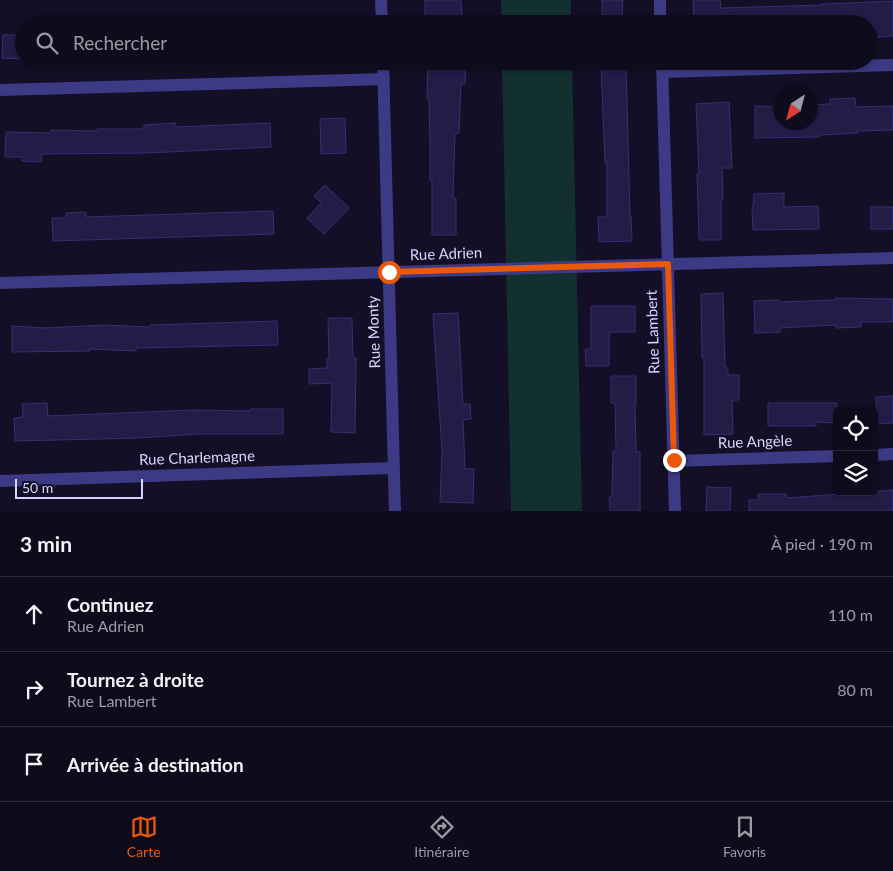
<!DOCTYPE html>
<html lang="fr">
<head>
<meta charset="utf-8">
<style>
  :root { --surface:#0e0b1c; --page:#1c1929; --text:#f1f3f6; --muted:#9b9ba3; --line:#2e2b3b; --accent:#ea580c }
  body { margin:0; font-family:Lato,sans-serif; background:var(--page); color:var(--text) }
  .controls { position:absolute; right:15px; bottom:15px; display:grid; overflow:hidden; border-radius:8px; box-shadow:0 1px 4px #0004 }
  .controls button { width:45px; height:45px; display:grid; place-items:center; padding:0; border:0; border-bottom:1px solid var(--line); background:var(--surface); color:var(--text); font:25px sans-serif }
  .compass { position:absolute; left:773px; top:85px; width:45px; height:45px; border-radius:50%; background:var(--surface); box-shadow:0 1px 4px #0004; rotate:216deg }
  .scale { position:absolute; left:15px; bottom:12px; width:128px; box-sizing:border-box; padding-left:5px; border:2px solid #d9d4ff; border-top:0; font-size:14px; line-height:18px; white-space:nowrap; color:#d9d4ff; -webkit-text-stroke:4px #130f26; paint-order:stroke }
  .stop { position:absolute; width:15px; height:15px; margin:-11px; border:4px solid #ea580c; border-radius:50%; background:#fff }
  .stop.end { background:#ea580c; border-color:#fff; box-shadow:0 1px 5px #0008 }
  .list { margin:0; padding:0; list-style:none }
  h2 { display:flex; justify-content:space-between; align-items:center; height:65px; margin:0; padding:0 20px; font-size:21px }
  h2 small { font-size:16px; font-weight:400; color:var(--muted) }
  .list li { display:grid; grid-template-columns:32px 1fr auto; gap:15px; align-items:center; box-sizing:border-box; height:75px; padding:0 20px; border-top:1px solid var(--line) }
  .list b { display:block; font-size:19px; white-space:nowrap }
  .list p { margin:0; font-size:16px; white-space:nowrap; color:var(--muted) }
  .list em { font-size:16px; font-style:normal; color:var(--muted) }
  .icon { flex:none; width:28px; height:28px; fill:none; stroke:currentColor; stroke-width:2; stroke-linecap:round; stroke-linejoin:round }
  .map { position:relative; flex:none; width:893px; height:511px; overflow:hidden }
  .search { position:absolute; background:var(--surface); box-shadow:0 1px 4px #0004; left:15px; right:15px; top:15px; height:55px; display:flex; align-items:center; gap:12px; box-sizing:border-box; padding:0 18px; border-radius:28px; color:var(--muted); font-size:19px }
  .sheet { height:290px; background:var(--surface) }
  nav { display:flex; justify-content:space-around; align-items:center; box-sizing:border-box; height:70px; border-top:1px solid var(--line); background:var(--surface); font-size:14px; color:var(--muted) }
  nav a { display:grid; justify-items:center; gap:2px }
  nav .on { color:var(--accent) }
  .map>svg:first-child { display:block }
  .green { fill:#12302f }
  .building { fill:#241b47; stroke:#3b2d73 }
  .lines { fill:none; stroke-linecap:round; stroke-linejoin:round }
  .minor { stroke:#3d3a85; stroke-width:12 }
  .route { stroke:#ea580c; stroke-width:6 }
  .labels { text-anchor:middle; stroke-width:4; stroke-linejoin:round; paint-order:stroke }
  .street-label { font-size:15px; fill:#d9d4ff; stroke:#130f26 }
</style>
</head>
<body>
<div class="map">
<svg width="893" height="511" viewBox="0 0 893 511">
  <rect width="100%" height="100%" fill="#130f26"/>
  <!-- green -->
  <path class="green" d="M501,0H571V24H502Z
    M502,61H572L582,511H511Z"/>
  <!-- building -->
  <path class="building" d="M425,0H461L462,19L425,20Z
    M602,0H623L622,16L602,15Z
    M693,0H720L721,8L822,5V4L893,1V36L869,38V24H694Z
    M3,35H24V59L2,58Z
    M428,61H466L465,84H461L459,133L455,134L453,198H456V235H432V180H430V146L429,98H427Z
    M626,64L630,216H631L632,241L599,242L598,217H607V162L605,163L601,65Z
    M855,98L856,107L893,106V130L857,131V133L819,135V137L755,138V106L780,107V122H810V105L830,104V99Z
    M729,102L732,168H722L723,200H721V240H699L697,174H699L696,104Z
    M345,118L346,153L321,154L320,119Z
    M175,123L176,127L270,123L271,147L146,153L42,154L41,162L22,161V157H5L6,132L50,133L51,130L97,131V129H144V125Z
    M325,185L349,208L324,234L307,218L321,203L314,196Z
    M784,193V207L818,206L819,229L753,230L752,207H753L754,194Z
    M871,207H893V229H871Z
    M273,211L274,234L53,241L52,218H66V213L86,212V217Z
    M723,293L725,368H728V375H739V400H732L733,434L704,435V358H702L701,294Z
    M835,298L893,299V322H861V327L836,328V325L780,328V332L755,333L754,301L779,300V302L835,300Z
    M591,306H635V332H609V366H586L585,349H591Z
    M458,313L463,404H470L471,419L463,420L465,469H474L473,503L440,502L442,450L433,314Z
    M328,318H352L353,358H356L355,433L331,432L332,383L309,384V369L327,368V359H329Z
    M277,321L278,345L136,348V351L90,349V351L12,352V326L44,328L104,325L150,327V325Z
    M611,376H636V403H635L636,452H640V511H610L609,497H612L613,451H616L615,403H611Z
    M893,396V423L877,424L876,397Z
    M47,403L48,416L192,410L250,411V409H283V434H197L139,438L15,441L14,418L23,417L22,404Z
    M768,403H837V423L816,422V426H768Z
    M707,487L731,488L730,511H706Z
    M893,490V511H749V500H758V494H786L787,498Z"/>
  <g class="lines">
    <!-- minor -->
    <path class="minor" d="M381,0L382,24
      M660,0V24
      M383,61L395,511
      M662,61L675,511
      M662,72L893,65
      M0,90L384,79
      M0,283L893,258
      M874,455L893,454
      M674,461L837,456
      M0,481L394,468"/>
  </g>
  <g class="lines">
    <!-- route -->
    <path class="route" d="M389,272L668,264L674,460"/>
  </g>
  <g class="labels">
    <!-- street labels -->
    <g class="street-label">
      <text transform="translate(446 254) rotate(-2)" y="5">Rue Adrien</text>
      <text transform="translate(374 332) rotate(-92)" y="5">Rue Monty</text>
      <text transform="translate(653 332) rotate(-92)" y="5">Rue Lambert</text>
      <text transform="translate(755 442) rotate(-2)" y="5">Rue Angèle</text>
      <text transform="translate(197 458) rotate(-2)" y="5">Rue Charlemagne</text>
    </g>
  </g>
</svg>
<div class="controls">
<button><svg class="icon" aria-label="locate" viewBox="0 0 24 24"><circle cx="12" cy="12" r="6"/><path d="M12 2v4M12 18v4M2 12h4M18 12h4"/></svg></button>
<button><svg class="icon" aria-label="layers" viewBox="0 0 24 24"><path d="M12 4l9 5-9 5-9-5zM3 14l9 5 9-5"/></svg></button>
</div>
<svg class="compass" viewBox="-18 -18 36 36"><path d="M0-13l5 13h-10z" fill="#e53935"/><path d="M0 13l5-13h-10z" fill="#9b9ba3"/></svg>
<div class="scale">50 m</div>
<div class="stop" style="left:389px;top:272px"></div>
<div class="stop end" style="left:674px;top:460px"></div>
<div class="search"><svg class="icon" aria-label="search" viewBox="0 0 24 24"><circle cx="10" cy="10" r="6"/><path d="M15 15l6 6"/></svg>Rechercher</div>
</div>
<section class="sheet">
<h2>3 min<small>À pied · 190 m</small></h2>
<ul class="list">
<li><svg class="icon" aria-label="ahead" viewBox="0 0 24 24"><path d="M12 20V5M6 11l6-6 6 6"/></svg><div><b>Continuez</b><p>Rue Adrien</p></div><em>110 m</em></li>
<li><svg class="icon" aria-label="right" viewBox="0 0 24 24"><path d="M7 20v-9h11M14 6l5 5-5 5"/></svg><div><b>Tournez à droite</b><p>Rue Lambert</p></div><em>80 m</em></li>
<li><svg class="icon" aria-label="arrive" viewBox="0 0 24 24"><path d="M6 21V4h12l-3 4 3 4H6"/></svg><div><b>Arrivée à destination</b></div></li>
</ul>
</section>
<nav>
<a class="on"><svg class="icon" aria-label="map" viewBox="0 0 24 24"><path d="M3 6l6-2 6 2 6-2v14l-6 2-6-2-6 2zM9 4v14M15 6v14"/></svg>Carte</a>
<a><svg class="icon" aria-label="directions" viewBox="0 0 24 24"><path d="M12 3l9 9-9 9-9-9zM9 14v-3h6M13 9l2 2-2 2"/></svg>Itinéraire</a>
<a><svg class="icon" aria-label="saved" viewBox="0 0 24 24"><path d="M7 4h10v16l-5-4-5 4z"/></svg>Favoris</a>
</nav>
</body>
</html>
